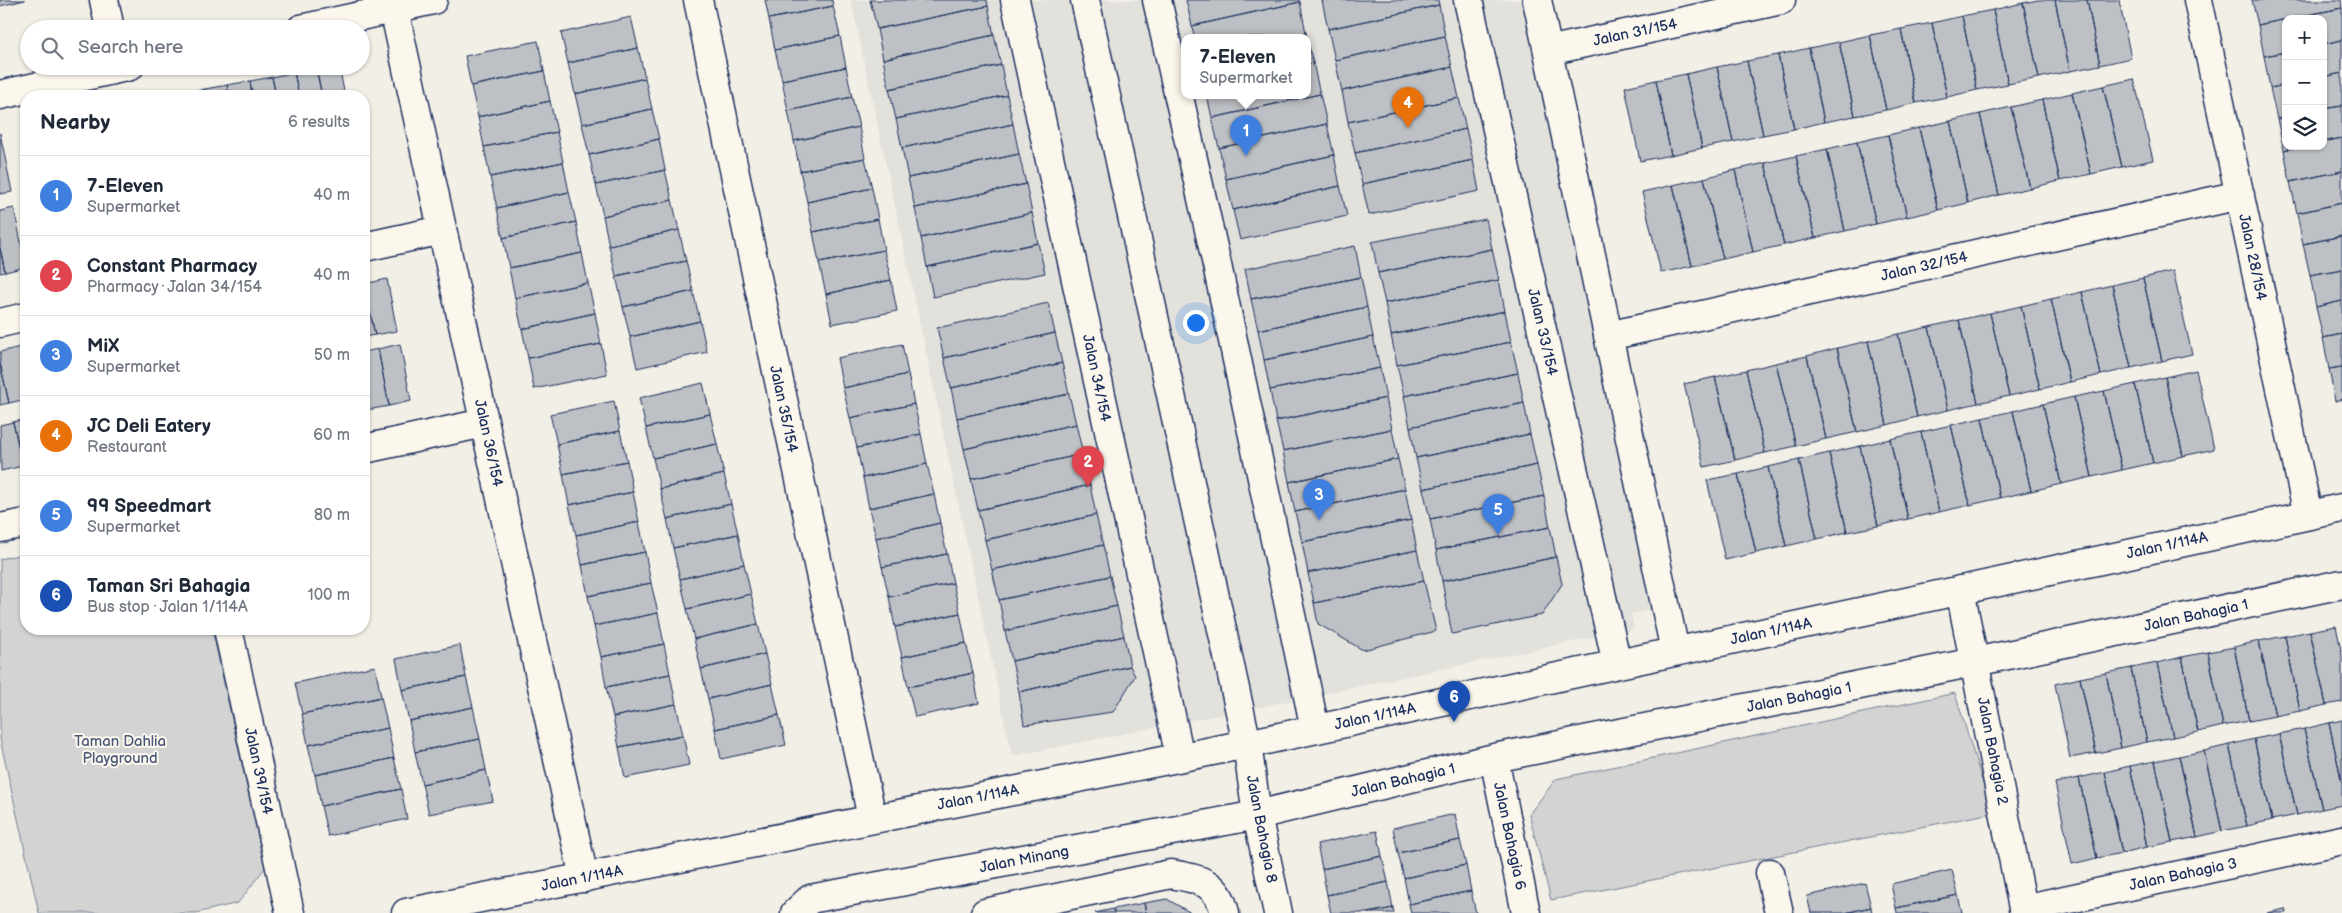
<!DOCTYPE html>
<html lang="en">
<head>
<meta charset="utf-8">
<style>
  :root { --surface:#fff; --page:#f2f2f3; --text:#1f2937; --muted:#747a83; --line:#e0e1e3; --accent:#d93025 }
  body { margin:0; font-family:"Balsamiq Sans",sans-serif; background:var(--page); color:var(--text) }
  .controls { position:absolute; right:15px; top:15px; display:grid; overflow:hidden; border-radius:10px; box-shadow:0 1px 4px #0004 }
  .controls button { width:45px; height:45px; display:grid; place-items:center; padding:0; border:0; border-bottom:1px solid var(--line); background:var(--surface); color:var(--text); font:25px sans-serif }
  .you { position:absolute; left:1195px; top:322px; width:18px; height:18px; margin:-12px; border:4px solid #fff; border-radius:50%; background:#1a73e8; box-shadow:0 0 0 8px #1a73e833 }
  .badge { display:grid; place-items:center; width:32px; height:32px; border-radius:50%; background:var(--accent); color:#fff; font-size:16px; font-weight:700 }
  .pin { position:absolute; translate:-50% -41px; filter:drop-shadow(0 1px 2px #0008) }
  .pin::after { content:''; position:absolute; top:26px; width:18px; height:15px; background:inherit; clip-path:polygon(0 0,100% 0,50% 100%) }
  .popup { position:absolute; left:1181px; top:34px; width:130px; height:65px; box-sizing:border-box; display:grid; place-content:center; border-radius:10px; background:var(--surface); filter:drop-shadow(0 1px 4px #0005); font-size:16px; white-space:nowrap; color:var(--muted) }
  .popup b { font-size:19px; color:var(--text) }
  .popup::after { content:''; position:absolute; left:50%; top:100%; margin-left:-10px; border:10px solid transparent; border-top-color:var(--surface) }
  .list { margin:0; padding:0; list-style:none }
  h2 { display:flex; justify-content:space-between; align-items:center; height:65px; margin:0; padding:0 20px; font-size:21px }
  h2 small { font-size:16px; font-weight:400; color:var(--muted) }
  .list li { display:grid; grid-template-columns:32px 1fr auto; gap:15px; align-items:center; box-sizing:border-box; height:80px; padding:0 20px; border-top:1px solid var(--line) }
  .list b { display:block; font-size:19px; white-space:nowrap }
  .list p { margin:0; font-size:16px; white-space:nowrap; color:var(--muted) }
  .list em { font-size:16px; font-style:normal; color:var(--muted) }
  .icon { flex:none; width:28px; height:28px; fill:none; stroke:currentColor; stroke-width:2; stroke-linecap:round; stroke-linejoin:round }
  .map { position:relative; flex:none; width:2342px; height:913px; overflow:hidden }
  .search { position:absolute; background:var(--surface); box-shadow:0 1px 4px #0004; left:20px; top:20px; width:350px; height:55px; display:flex; align-items:center; gap:12px; box-sizing:border-box; padding:0 18px; border-radius:28px; color:var(--muted); font-size:19px }
  .panel { position:absolute; background:var(--surface); box-shadow:0 1px 4px #0004; left:20px; top:90px; width:350px; height:545px; border-radius:20px }
  .map>svg:first-child { display:block }
  .built { fill:#e2e1dc; fill-rule:evenodd }
  .green { fill:#d2d3d2; stroke:#768198 }
  .building { fill:#bdc0c4; stroke:#1b2f5e }
  .lines { fill:none; stroke-linecap:round; stroke-linejoin:round }
  .minor-casing { stroke:#1b2f5e; stroke-width:31 }
  .tertiary-casing { stroke:#1b2f5e; stroke-width:31 }
  .minor { stroke:#fbf7ec; stroke-width:28 }
  .tertiary { stroke:#fbf7ec; stroke-width:28 }
  .labels { text-anchor:middle; stroke-width:4; stroke-linejoin:round; paint-order:stroke }
  .street-label { font-size:15px; fill:#1b2f5e; stroke:#fbf7ec }
  .park-label { font-size:15px; fill:#49587b; stroke:#fbf7ec }
</style>
</head>
<body>
<div class="map">
<svg width="2342" height="913" viewBox="0 0 2342 913">
  <rect width="100%" height="100%" fill="#f2efe6"/>
  <filter id="ink" filterUnits="userSpaceOnUse"><feTurbulence type="fractalNoise" baseFrequency=".02" numOctaves="2"/><feDisplacementMap in="SourceGraphic" scale="10" xChannelSelector="R" yChannelSelector="G"/><feConvolveMatrix kernelMatrix="1 2 1 2 8 2 1 2 1" color-interpolation-filters="sRGB"/></filter>
  <g filter="url(#ink)">
    <!-- built -->
    <path class="built" d="M851,0H1527L1663,607L1631,614L1634,629L1274,704L1012,756ZM1185,37H1307V95H1185Z"/>
    <!-- green -->
    <path class="green" d="M26,553V629H212L265,868L238,903L196,913H39L0,739V559Z
      M1955,693L1992,813L1551,900L1529,814L1556,779Z"/>
    <!-- building -->
    <path class="building" d="M0,0H25L0,6Z
      M765,0H832L833,6L769,19Z
      M870,0H987L988,6L877,29Z
      M1186,0H1299L1300,2L1192,26Z
      M1322,0H1438L1439,5L1328,29Z
      M2038,0H2055L2070,71L2039,78L2023,3Z
      M2055,0H2087L2100,65L2070,71Z
      M2087,0H2119L2131,58L2100,65Z
      M2252,0H2341L2342,8L2258,25Z
      M1300,2L1306,33L1286,37H1194L1192,26Z
      M2023,3L2039,78L2008,84L1993,10Z
      M1439,5L1445,36L1335,60L1328,29Z
      M833,6L840,36L775,50L769,19Z
      M988,6L994,35L883,59L877,29Z
      M2342,8V40L2323,44V19H2288Z
      M1993,10L2008,84L1977,90L1962,16Z
      M1962,16L1977,90L1947,97L1932,23Z
      M631,17L638,48L568,63L561,33Z
      M2286,19V52L2264,56L2258,25Z
      M1932,23L1947,97L1916,103L1901,29Z
      M1901,29L1916,103L1886,110L1870,35Z
      M1306,33L1307,37H1286Z
      M994,35L1001,65L889,89L883,59Z
      M1870,35L1886,110L1855,116L1839,42Z
      M840,36L846,67L782,80L775,50Z
      M1445,36L1452,67L1342,91L1335,60Z
      M1307,37L1313,63L1307,65Z
      M2342,40V73L2323,77V44Z
      M538,41L544,71L471,86L465,56Z
      M1839,42L1855,116L1824,122L1809,48Z
      M638,48L645,78L575,94L568,63Z
      M1809,48L1824,122L1794,129L1778,55Z
      M2286,52V85L2270,88L2264,56Z
      M1778,55L1794,129L1763,135L1747,61Z
      M1747,61L1763,135L1733,142L1717,67Z
      M1313,63L1320,94L1212,118L1207,95H1307V65Z
      M1001,65L1007,95L896,119L889,89Z
      M325,66H339L345,96H322L316,68Z
      M846,67L852,97L788,111L782,80Z
      M1452,67L1459,98L1348,122L1342,91Z
      M1717,67L1733,142L1702,148L1686,74Z
      M316,68L322,96H299L294,72Z
      M544,71L550,101L478,117L471,86Z
      M294,72L299,96H276L272,77Z
      M2342,73V106L2323,109V77Z
      M1686,74L1702,148L1671,155L1656,80Z
      M272,77L276,96H252L250,81Z
      M645,78L652,109L582,124L575,94Z
      M2134,79L2153,160L2122,167L2103,86Z
      M1656,80L1671,155L1640,161L1625,87Z
      M250,81L252,96H229L227,85Z
      M227,85L229,96H206L205,89Z
      M2286,85V117L2277,119L2270,88Z
      M2103,86L2122,167L2091,174L2072,93Z
      M205,89L206,96H183V94Z
      M2072,93L2091,174L2060,181L2042,100Z
      M1320,94L1327,124L1219,148L1212,118Z
      M1007,95L1013,124L902,148L896,119Z
      M852,97L859,127L794,141L788,111Z
      M1459,98L1466,129L1355,153L1348,122Z
      M2042,100L2060,181L2030,188L2011,107Z
      M550,101L557,132L484,147L478,117Z
      M2342,106V138L2323,142V109Z
      M2011,107L2030,188L1999,195L1980,114Z
      M652,109L659,139L589,155L582,124Z
      M1980,114L1999,195L1968,203L1950,121Z
      M2286,117V146H2303L2284,150L2277,119Z
      M1950,121L1968,203L1938,210L1919,128Z
      M1013,124L1019,154L908,178L902,148Z
      M1327,124L1334,155L1226,179L1219,148Z
      M859,127L865,158L800,171L794,141Z
      M1919,128L1938,210L1907,217L1888,135Z
      M1466,129L1473,160L1362,184L1355,153Z
      M557,132L563,162L490,177L484,147Z
      M0,133L12,192L0,194Z
      M1888,135L1907,217L1876,224L1857,142Z
      M2342,138V171L2290,182L2284,150L2303,146H2323V142Z
      M659,139L665,170L596,185L589,155Z
      M1857,142L1876,224L1845,231L1827,149Z
      M1827,149L1845,231L1815,238L1796,156Z
      M1019,154L1026,184L915,208L908,178Z
      M1334,155L1340,186L1233,210L1226,179Z
      M1796,156L1815,238L1784,245L1765,163Z
      M865,158L872,188L807,202L800,171Z
      M1473,160L1479,191L1369,215L1362,184Z
      M563,162L569,192L497,208L490,177Z
      M1765,163L1784,245L1753,252L1735,170Z
      M665,170L672,200L603,216L596,185Z
      M1735,170L1753,252L1723,259L1704,178Z
      M2342,171V203L2297,213L2290,182Z
      M364,177L368,200H364Z
      M1704,178L1723,259L1692,266L1673,185Z
      M1026,184L1032,213L921,238L915,208Z
      M1673,185L1692,266L1661,273L1642,192Z
      M1340,186L1347,216L1240,240L1233,210Z
      M872,188L878,219L813,232L807,202Z
      M569,192L576,222L503,238L497,208Z
      M672,200L679,230L609,246L603,216Z
      M2342,203V236L2303,244L2297,213Z
      M14,208L26,267L5,272L0,248V211Z
      M1032,213L1038,243L927,267L921,238Z
      M878,219L884,250L819,263L813,232Z
      M1486,219L1492,249L1378,273L1372,242Z
      M576,222L582,253L509,268L503,238Z
      M679,230L686,261L616,276L609,246Z
      M2342,236V269L2310,275L2303,244Z
      M1038,243L1045,273L933,297L927,267Z
      M1355,246L1361,277L1251,299L1245,269Z
      M0,248L5,272L0,273Z
      M1492,249L1499,280L1385,303L1378,273Z
      M884,250L891,280L826,294L819,263Z
      M582,253L588,283L515,298L509,268Z
      M686,261L693,291L623,307L616,276Z
      M2342,269V301L2316,307L2310,275Z
      M2173,271L2192,354L2162,361L2143,278Z
      M1361,277L1367,307L1258,330L1251,299Z
      M2143,278L2162,361L2131,368L2112,285Z
      M387,279L397,331L375,335L364,284Z
      M891,280L897,311L832,324L826,294Z
      M1499,280L1505,311L1391,335L1385,303Z
      M588,283L595,313L522,329L515,298Z
      M364,284L375,335L364,337Z
      M2112,285L2131,368L2101,375L2082,292Z
      M693,291L700,321L630,337L623,307Z
      M2082,292L2101,375L2070,382L2051,299Z
      M2051,299L2070,382L2040,389L2021,306Z
      M2342,301V334L2323,338L2316,307Z
      M1048,303L1055,333L944,358L937,328Z
      M2021,306L2040,389L2009,396L1990,313Z
      M1367,307L1373,337L1264,360L1258,330Z
      M1505,311L1511,342L1397,365L1391,335Z
      M595,313L601,344L528,358L522,329Z
      M1990,313L2009,396L1978,403L1959,320Z
      M1959,320L1978,403L1948,410L1929,327Z
      M700,321L707,352L637,368L630,337Z
      M1929,327L1948,410L1917,417L1898,334Z
      M1055,333L1062,363L951,388L944,358Z
      M1898,334L1917,417L1887,425L1868,341Z
      M2342,334V367L2329,369L2323,338Z
      M1373,337L1380,368L1270,390L1264,360Z
      M1868,341L1887,425L1857,432L1837,348Z
      M1511,342L1518,373L1404,396L1397,365Z
      M400,344L411,401L389,406L378,349Z
      M601,344L607,374L534,389L528,358Z
      M902,344L908,374L843,388L837,358Z
      M26,345V376L20,347Z
      M20,347L26,376V399L9,403L0,363V352Z
      M1837,348L1857,432L1826,439L1807,356Z
      M378,349L389,406L367,410L364,394V352Z
      M1807,356L1826,439L1796,446L1776,363Z
      M0,363L9,403L0,405Z
      M1062,363L1069,394L957,418L951,388Z
      M1776,363L1796,446L1765,453L1746,370Z
      M2342,367V399L2335,401L2329,369Z
      M1380,368L1386,398L1276,421L1270,390Z
      M1746,370L1765,453L1735,460L1715,377Z
      M2196,370L2214,449L2183,456L2165,377Z
      M1518,373L1524,403L1410,427L1404,396Z
      M908,374L914,404L850,418L843,388Z
      M1715,377L1735,460L1704,467L1684,384Z
      M2165,377L2183,456L2153,463L2135,384Z
      M703,383L710,414L646,428L639,398Z
      M2135,384L2153,463L2122,470L2104,391Z
      M2104,391L2122,470L2092,477L2074,397Z
      M364,394L367,410L364,411Z
      M1069,394L1076,424L964,449L957,418Z
      M2074,397L2092,477L2061,484L2043,404Z
      M1386,398L1392,429L1283,451L1276,421Z
      M614,401L620,431L557,444L550,414Z
      M1524,403L1530,434L1416,458L1410,427Z
      M914,404L921,434L857,448L850,418Z
      M2043,404L2061,484L2031,491L2013,411Z
      M2013,411L2031,491L2000,498L1982,418Z
      M710,414L717,444L653,458L646,428Z
      M1982,418L2000,498L1970,505L1951,425Z
      M26,419V466H23L13,422Z
      M13,422L23,466L1,471L0,425Z
      M1076,424L1083,454L971,479L964,449Z
      M1951,425L1970,505L1939,512L1921,432Z
      M1392,429L1398,459L1289,482L1283,451Z
      M620,431L627,461L563,474L557,444Z
      M1921,432L1939,512L1908,519L1890,439Z
      M921,434L927,464L863,478L857,448Z
      M1530,434L1537,465L1423,489L1416,458Z
      M1890,439L1908,519L1878,526L1860,446Z
      M717,444L724,474L660,489L653,458Z
      M1860,446L1878,526L1847,532L1829,453Z
      M1829,453L1847,532L1817,539L1799,460Z
      M1083,454L1090,485L978,510L971,479Z
      M1398,459L1405,489L1295,512L1289,482Z
      M1799,460L1817,539L1786,546L1768,467Z
      M627,461L633,492L569,505L563,474Z
      M927,464L934,494L869,508L863,478Z
      M1537,465L1544,496L1430,519L1423,489Z
      M1768,467L1786,546L1756,553L1738,474Z
      M724,474L731,504L667,519L660,489Z
      M1738,474L1756,553L1725,560L1707,480Z
      M1090,485L1096,515L985,540L978,510Z
      M1405,489L1411,520L1302,542L1295,512Z
      M633,492L639,522L576,535L569,505Z
      M934,494L940,523L876,538L869,508Z
      M1544,496L1550,527L1436,550L1430,519Z
      M731,504L738,534L673,548L667,519Z
      M1096,515L1103,545L992,570L985,540Z
      M1411,520L1417,550L1308,573L1302,542Z
      M639,522L645,552L582,565L576,535Z
      M940,523L947,554L882,567L876,538Z
      M1550,527L1556,557L1442,581L1436,550Z
      M738,534L744,564L680,579L673,548Z
      M1103,545L1110,576L999,600L992,570Z
      M1417,550L1424,581L1314,603L1308,573Z
      M645,552L651,583L588,596L582,565Z
      M947,554L953,583L889,597L882,567Z
      M1556,557L1562,584L1542,615L1452,634L1442,581Z
      M744,564L751,594L687,609L680,579Z
      M1110,576L1117,606L1005,631L999,600Z
      M1424,581L1436,631L1363,650L1318,624L1314,603Z
      M651,583L658,613L594,626L588,596Z
      M953,583L960,613L895,627L889,597Z
      M751,594L758,624L694,639L687,609Z
      M1117,606L1124,636L1012,661L1005,631Z
      M658,613L664,644L601,657L594,626Z
      M960,613L966,643L902,657L895,627Z
      M758,624L765,654L701,669L694,639Z
      M2336,626L2342,655V702L2326,705L2310,631Z
      M2310,631L2326,705L2300,711L2285,636Z
      M1124,636L1130,666L1019,692L1012,661Z
      M2285,636L2300,711L2275,716L2259,641Z
      M2259,641L2275,716L2249,721L2234,647Z
      M966,643L973,673L908,687L902,657Z
      M664,644L670,674L606,687L601,657Z
      M460,645L466,677L402,690L396,659Z
      M2234,647L2249,721L2223,726L2208,652Z
      M2208,652L2223,726L2198,732L2182,657Z
      M765,654L772,684L708,699L701,669Z
      M2182,657L2198,732L2173,737L2157,663Z
      M2157,663L2173,737L2147,742L2131,668Z
      M375,666L381,697L302,714L295,683Z
      M1130,666L1135,676L1113,712L1024,725L1019,692Z
      M2131,668L2147,742L2121,748L2106,673Z
      M973,673L979,703L915,717L908,687Z
      M2106,673L2121,748L2096,753L2080,678Z
      M670,674L676,704L613,717L606,687Z
      M466,677L473,707L409,721L402,690Z
      M2080,678L2096,753L2070,758L2055,684Z
      M772,684L779,715L715,729L708,699Z
      M381,697L388,728L308,745L302,714Z
      M676,704L683,735L619,747L613,717Z
      M473,707L480,739L415,752L409,721Z
      M779,715L786,745L721,759L715,729Z
      M2342,720V783L2329,723Z
      M2329,723L2342,783V805L2322,809L2304,729Z
      M388,728L394,758L315,775L308,745Z
      M2304,729L2322,809L2297,815L2279,734Z
      M2279,734L2297,815L2272,820L2254,739Z
      M683,735L689,765L625,778L619,747Z
      M480,739L486,770L422,784L415,752Z
      M2254,739L2272,820L2247,826L2229,745Z
      M2229,745L2247,826L2222,831L2204,751Z
      M2204,751L2222,831L2197,837L2179,756Z
      M2179,756L2197,837L2172,842L2155,761Z
      M394,758L401,789L321,806L315,775Z
      M2155,761L2172,842L2147,847L2130,766Z
      M2130,766L2147,847L2122,853L2105,772Z
      M486,770L493,801L429,814L422,784Z
      M2105,772L2122,853L2097,858L2079,778Z
      M2079,778L2097,858L2072,864L2055,783Z
      M401,789L407,819L328,836L321,806Z
      M1455,814L1460,840L1398,853L1393,828Z
      M1377,831L1382,856L1322,869L1317,844Z
      M1460,840L1466,865L1404,878L1398,853Z
      M1382,856L1388,882L1327,895L1322,869Z
      M1466,865L1471,891L1409,904L1404,878Z
      M1952,870L1958,895L1896,908L1891,884Z
      M1388,882L1393,908L1368,913H1331L1327,895Z
      M1865,883L1871,907L1845,913H1811L1807,896Z
      M1471,891L1476,913H1411L1409,904Z
      M1958,895L1962,913H1897L1896,908Z
      M1167,899L1191,913H1146L1144,903Z
      M1144,903L1146,913H1114L1113,909Z
      M1871,907L1872,913H1845Z
      M1393,908L1394,913H1368Z
      M1113,909L1114,913H1095Z
      M2285,909L2286,913H2267Z"/>
    <g class="lines">
      <defs>
        <path id="minor" d="M104,0L110,29
          M698,0L872,818
          M1015,0L1180,757
          M1157,0L1217,265L1315,729
          M1468,0L1617,664
          M1537,0L1675,651
          M2198,0L2308,515
          M394,9L584,878
          M301,29L433,0
          M1548,51L1781,0
          M0,95L130,66
          M364,247L442,230
          M0,323L26,317
          M1608,336L2240,195
          M364,449L484,423
          M0,528L26,523
          M1960,590L2024,913
          M228,629L290,913
          M1247,744L1257,815L1278,913
          M1494,758L1526,913
          M1770,873L1779,913
          M2023,909L2342,840
          M795,913L810,899L1257,815L1494,758L1975,662L2342,584
          M985,913L1171,874C1198,879 1218,881 1225,913"/>
        <path id="tertiary" d="M1085,0L1247,744
          M406,913L1247,744L2342,508"/>
      </defs>
      <!-- minor casing -->
      <use href="#minor" class="minor-casing"/>
      <!-- tertiary casing -->
      <use href="#tertiary" class="tertiary-casing"/>
      <!-- minor -->
      <use href="#minor" class="minor"/>
      <!-- tertiary -->
      <use href="#tertiary" class="tertiary"/>
    </g>
  </g>
  <g class="labels">
    <!-- street labels -->
    <g class="street-label">
      <text transform="translate(1635 32) rotate(-12)" y="5">Jalan 31/154</text>
      <text transform="translate(2253 257) rotate(78)" y="5">Jalan 28/154</text>
      <text transform="translate(1924 266) rotate(-13)" y="5">Jalan 32/154</text>
      <text transform="translate(1543 332) rotate(77)" y="5">Jalan 33/154</text>
      <text transform="translate(1097 378) rotate(78)" y="5">Jalan 34/154</text>
      <text transform="translate(784 409) rotate(78)" y="5">Jalan 35/154</text>
      <text transform="translate(489 443) rotate(78)" y="5">Jalan 36/154</text>
      <text transform="translate(2167 545) rotate(-12)" y="5">Jalan 1/114A</text>
      <text transform="translate(2196 615) rotate(-12)" y="5">Jalan Bahagia 1</text>
      <text transform="translate(1771 631) rotate(-12)" y="5">Jalan 1/114A</text>
      <text transform="translate(1799 697) rotate(-11)" y="5">Jalan Bahagia 1</text>
      <text transform="translate(1375 716) rotate(-12)" y="5">Jalan 1/114A</text>
      <text transform="translate(1993 751) rotate(79)" y="5">Jalan Bahagia 2</text>
      <text transform="translate(259 771) rotate(78)" y="5">Jalan 39/154</text>
      <text transform="translate(1403 780) rotate(-13)" y="5">Jalan Bahagia 1</text>
      <text transform="translate(978 797) rotate(-11)" y="5">Jalan 1/114A</text>
      <text transform="translate(1262 829) rotate(79)" y="5">Jalan Bahagia 8</text>
      <text transform="translate(1510 836) rotate(78)" y="5">Jalan Bahagia 6</text>
      <text transform="translate(1024 859) rotate(-11)" y="5">Jalan Minang</text>
      <text transform="translate(2183 874) rotate(-12)" y="5">Jalan Bahagia 3</text>
      <text transform="translate(582 878) rotate(-11)" y="5">Jalan 1/114A</text>
    </g>
    <!-- park labels -->
    <g class="park-label">
      <text x="120" y="746">Taman Dahlia<tspan x="120" dy="17">Playground</tspan></text>
    </g>
  </g>
</svg>
<div class="controls">
<button>+</button>
<button>−</button>
<button><svg class="icon" aria-label="layers" viewBox="0 0 24 24"><path d="M12 4l9 5-9 5-9-5zM3 14l9 5 9-5"/></svg></button>
</div>
<div class="you"></div>
<div class="pin badge" style="left:1246px;top:156px;background:#3f7fe0">1</div>
<div class="popup"><b>7-Eleven</b>Supermarket</div>
<div class="pin badge" style="left:1088px;top:487px;background:#e0444e">2</div>
<div class="pin badge" style="left:1319px;top:520px;background:#3f7fe0">3</div>
<div class="pin badge" style="left:1408px;top:128px;background:#e8710a">4</div>
<div class="pin badge" style="left:1498px;top:535px;background:#3f7fe0">5</div>
<div class="pin badge" style="left:1454px;top:722px;background:#1a4fb4">6</div>
<div class="search"><svg class="icon" aria-label="search" viewBox="0 0 24 24"><circle cx="10" cy="10" r="6"/><path d="M15 15l6 6"/></svg>Search here</div>
<section class="panel">
<h2>Nearby<small>6 results</small></h2>
<ul class="list">
<li><span class="badge" style="background:#3f7fe0">1</span><div><b>7-Eleven</b><p>Supermarket</p></div><em>40 m</em></li>
<li><span class="badge" style="background:#e0444e">2</span><div><b>Constant Pharmacy</b><p>Pharmacy · Jalan 34/154</p></div><em>40 m</em></li>
<li><span class="badge" style="background:#3f7fe0">3</span><div><b>MiX</b><p>Supermarket</p></div><em>50 m</em></li>
<li><span class="badge" style="background:#e8710a">4</span><div><b>JC Deli Eatery</b><p>Restaurant</p></div><em>60 m</em></li>
<li><span class="badge" style="background:#3f7fe0">5</span><div><b>99 Speedmart</b><p>Supermarket</p></div><em>80 m</em></li>
<li><span class="badge" style="background:#1a4fb4">6</span><div><b>Taman Sri Bahagia</b><p>Bus stop · Jalan 1/114A</p></div><em>100 m</em></li>
</ul>
</section>
</div>
</body>
</html>
